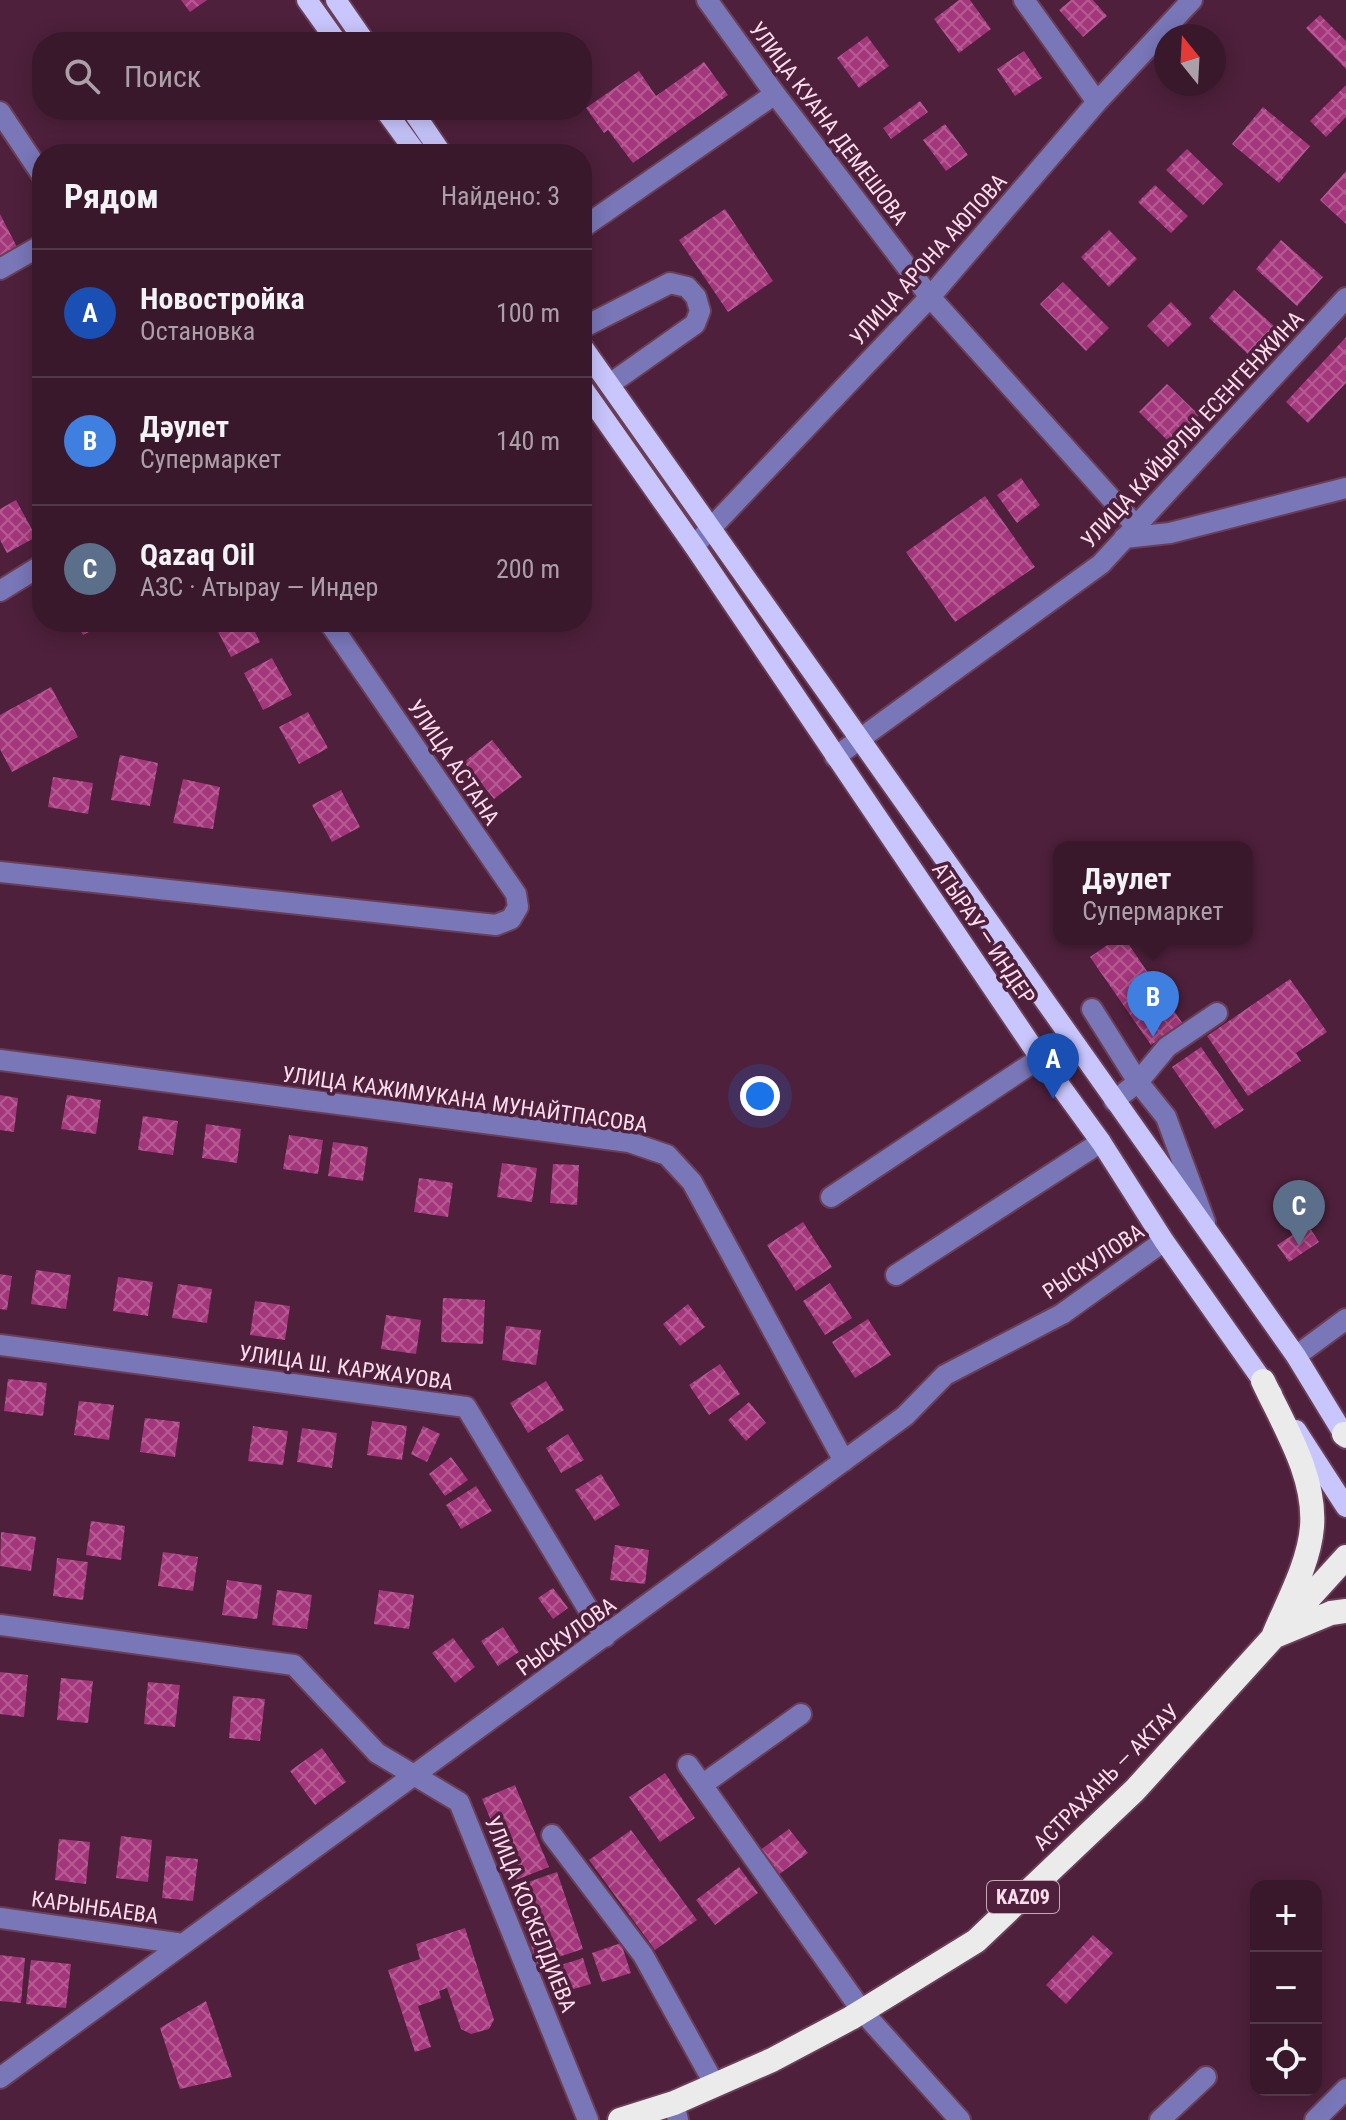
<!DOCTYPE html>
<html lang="ru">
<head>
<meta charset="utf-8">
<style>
  :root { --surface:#3a182c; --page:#412134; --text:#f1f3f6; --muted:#aba0a9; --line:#543748; --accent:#41d4a1 }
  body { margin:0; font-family:"Roboto Condensed",sans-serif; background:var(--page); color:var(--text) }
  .controls { position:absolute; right:24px; bottom:24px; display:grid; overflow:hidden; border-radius:16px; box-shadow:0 4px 20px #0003 }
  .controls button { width:72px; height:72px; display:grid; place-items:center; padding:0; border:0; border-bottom:2px solid var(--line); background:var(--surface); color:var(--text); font:40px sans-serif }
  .compass { position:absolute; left:1154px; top:24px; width:72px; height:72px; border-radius:50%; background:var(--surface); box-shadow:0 4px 20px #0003; rotate:342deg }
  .you { position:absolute; left:760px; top:1096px; width:28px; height:28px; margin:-20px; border:6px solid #fff; border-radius:50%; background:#1a73e8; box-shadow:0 0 0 12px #1a73e833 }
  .badge { display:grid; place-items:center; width:52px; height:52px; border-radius:50%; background:var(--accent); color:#fff; font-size:26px; font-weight:700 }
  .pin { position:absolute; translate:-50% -66px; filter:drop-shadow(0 2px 4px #0008) }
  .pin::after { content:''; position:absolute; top:42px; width:28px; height:24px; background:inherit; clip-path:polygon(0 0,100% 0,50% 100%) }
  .popup { position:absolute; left:1053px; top:841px; width:200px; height:104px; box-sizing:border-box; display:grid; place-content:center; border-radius:16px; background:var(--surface); filter:drop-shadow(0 2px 6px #0005); font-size:26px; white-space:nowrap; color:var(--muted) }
  .popup b { font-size:30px; color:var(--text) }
  .popup::after { content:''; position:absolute; left:50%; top:100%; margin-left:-16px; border:16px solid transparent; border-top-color:var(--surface) }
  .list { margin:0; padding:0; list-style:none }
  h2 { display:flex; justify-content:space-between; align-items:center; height:104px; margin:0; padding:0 32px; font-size:34px }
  h2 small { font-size:26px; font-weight:400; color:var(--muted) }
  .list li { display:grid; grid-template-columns:52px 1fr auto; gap:24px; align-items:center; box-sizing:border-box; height:128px; padding:0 32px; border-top:2px solid var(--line) }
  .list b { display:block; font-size:30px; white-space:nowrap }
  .list p { margin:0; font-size:26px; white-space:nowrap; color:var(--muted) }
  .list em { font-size:26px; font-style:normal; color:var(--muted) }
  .icon { flex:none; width:44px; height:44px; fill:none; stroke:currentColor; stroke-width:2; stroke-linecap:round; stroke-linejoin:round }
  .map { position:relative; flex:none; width:1346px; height:2120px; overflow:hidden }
  .search { position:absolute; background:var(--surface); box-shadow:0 4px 20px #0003; left:32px; top:32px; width:560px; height:88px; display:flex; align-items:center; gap:20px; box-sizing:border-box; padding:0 28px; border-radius:32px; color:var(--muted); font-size:30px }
  .panel { position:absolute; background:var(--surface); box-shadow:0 4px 20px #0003; left:32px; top:144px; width:560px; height:488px; border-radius:32px }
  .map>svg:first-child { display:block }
  .building { fill:url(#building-cross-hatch) }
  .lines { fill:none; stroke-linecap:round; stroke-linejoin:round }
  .minor-casing { stroke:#6a3e57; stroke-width:24 }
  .major-casing { stroke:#6a3e57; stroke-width:24 }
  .highway-casing { stroke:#6a3e57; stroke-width:28 }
  .minor { stroke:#7a77b9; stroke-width:20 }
  .major { stroke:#c8c6fd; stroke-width:20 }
  .highway { stroke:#ebebeb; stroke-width:24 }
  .labels { text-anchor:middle; stroke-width:7; stroke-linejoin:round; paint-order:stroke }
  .shield { fill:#4e203b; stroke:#c8a4b8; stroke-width:2 }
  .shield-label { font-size:20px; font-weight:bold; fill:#fcdded }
  .street-label { font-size:22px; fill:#fcdded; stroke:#4e203b }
</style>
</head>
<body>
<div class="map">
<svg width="1346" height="2120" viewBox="0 0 1346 2120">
  <defs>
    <pattern id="building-cross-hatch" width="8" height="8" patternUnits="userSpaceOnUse" patternTransform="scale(2)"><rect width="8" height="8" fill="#a4367b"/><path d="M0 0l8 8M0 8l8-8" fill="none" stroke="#b65c94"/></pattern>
  </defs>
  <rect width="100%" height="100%" fill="#4e203b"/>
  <!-- building -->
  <path class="building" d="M181,0H207L190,12Z
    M959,0H970L991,29L959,53L934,19Z
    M1071,0H1093L1107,16L1083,37L1059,10Z
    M1320,15L1346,41V69L1306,28Z
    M867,36L889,66L859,88L837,58Z
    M1024,51L1042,78L1015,96L997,69Z
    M704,62L728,95L633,163L608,130L604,133L586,108L639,71L656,96Z
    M1346,85V117L1326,137L1310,121Z
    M920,101L928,112L891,139L883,128Z
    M1263,107L1310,146L1279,183L1232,144Z
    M945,124L968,155L946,171L923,140Z
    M1187,149L1223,184L1203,205L1166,170Z
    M1346,171V224L1320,200Z
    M1155,185L1188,216L1171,233L1138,202Z
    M725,209L773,281L728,312L679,240Z
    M0,214L17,247L0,256Z
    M1109,230L1137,259L1109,287L1081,257Z
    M1281,240L1323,277L1297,306L1256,269Z
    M1063,282L1109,328L1086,351L1040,304Z
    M1234,290L1274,326L1248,354L1209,318Z
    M1171,302L1192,324L1168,347L1147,326Z
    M1346,337V383L1308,423L1286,402Z
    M1167,384L1199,415L1171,444L1139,412Z
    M1021,478L1040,505L1017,523L997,495Z
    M985,496L1035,567L955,622L906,552Z
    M16,500L36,537L7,553L0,540V509Z
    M76,622H108L83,635Z
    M213,622H250L260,642L231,657Z
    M272,658L292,695L263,710L244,673Z
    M51,687L78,737L12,772L0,749V715Z
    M308,712L328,748L299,764L279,727Z
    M492,740L522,777L494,799L464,762Z
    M120,755L158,763L150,806L111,800Z
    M53,777L93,783L88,814L48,807Z
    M183,779L220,787L213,829L173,823Z
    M341,790L360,827L332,842L312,805Z
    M1116,939H1125L1183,1024L1151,1045L1090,957Z
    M1290,979L1327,1032L1296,1053L1301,1061L1248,1096L1207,1036Z
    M1201,1047L1244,1110L1215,1129L1172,1067Z
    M0,1095L18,1098L14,1132L0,1130Z
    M67,1095L101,1100L96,1134L61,1129Z
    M143,1116L178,1121L173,1155L138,1150Z
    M206,1124L241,1129L237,1163L202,1158Z
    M289,1135L323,1140L318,1174L283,1169Z
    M333,1142L368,1147L363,1181L328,1176Z
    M502,1163L537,1168L532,1202L497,1197Z
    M553,1164L579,1165L577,1205L550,1203Z
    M419,1178L453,1183L448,1217L414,1212Z
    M803,1222L832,1267L796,1291L767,1245Z
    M1308,1225L1319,1242L1289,1262L1277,1245Z
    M36,1270L71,1275L66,1309L31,1304Z
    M0,1274L12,1276L7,1310L0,1309Z
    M118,1277L153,1282L148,1316L113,1311Z
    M830,1283L852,1318L825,1335L803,1301Z
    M178,1284L212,1289L207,1323L172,1318Z
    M443,1298L485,1300L483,1344L441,1342Z
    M255,1301L290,1306L285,1340L250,1335Z
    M688,1304L705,1327L680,1346L663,1324Z
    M386,1315L421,1320L416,1354L381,1349Z
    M868,1319L891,1355L855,1378L832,1342Z
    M506,1326L541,1330L536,1365L502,1360Z
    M720,1364L740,1394L709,1415L689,1385Z
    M8,1379L47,1383L43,1416L4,1411Z
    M546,1381L564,1410L528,1433L510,1403Z
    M79,1401L114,1405L109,1440L74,1435Z
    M749,1402L766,1423L746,1441L728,1420Z
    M145,1418L180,1422L175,1457L140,1452Z
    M372,1421L407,1426L402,1460L367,1455Z
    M253,1426L288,1431L283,1465L248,1461Z
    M423,1426L440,1434L427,1462L411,1454Z
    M302,1428L337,1433L332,1468L297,1462Z
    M568,1434L584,1460L561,1473L546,1448Z
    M451,1457L468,1480L445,1496L429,1474Z
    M601,1474L620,1505L595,1521L575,1490Z
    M476,1486L492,1511L461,1529L446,1505Z
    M91,1521L125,1526L121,1560L86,1555Z
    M1,1532L36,1537L31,1571L0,1566Z
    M615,1545L649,1550L645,1584L610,1580Z
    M163,1552L198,1557L193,1591L158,1586Z
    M57,1558L88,1562L83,1600L53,1596Z
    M227,1580L262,1585L257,1619L222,1615Z
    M553,1588L568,1608L553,1619L538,1598Z
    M277,1590L312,1595L307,1629L272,1625Z
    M379,1590L414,1595L409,1629L374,1624Z
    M503,1627L519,1652L498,1666L481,1641Z
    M453,1638L475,1667L455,1683L432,1653Z
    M0,1672L28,1675L24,1717L0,1714Z
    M61,1678L93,1681L88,1723L57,1720Z
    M148,1682L180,1685L175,1727L144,1724Z
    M233,1696L265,1699L260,1741L229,1738Z
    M322,1748L346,1782L315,1805L290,1771Z
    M665,1773L695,1818L660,1842L629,1797Z
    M515,1785L549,1867L516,1880L482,1799Z
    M789,1829L808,1853L774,1878L756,1853Z
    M631,1830L697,1920L655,1950L589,1860Z
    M121,1836L152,1840L148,1882L116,1878Z
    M59,1839L90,1842L86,1884L55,1880Z
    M166,1856L198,1859L193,1901L162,1898Z
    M739,1867L758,1893L715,1925L696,1900Z
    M557,1872L583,1949L537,1964L511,1888Z
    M465,1928L494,2020L489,2029L471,2034L461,2029L447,1988L439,1991L441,1998L418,2006L431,2047L415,2052L388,1970L420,1959L416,1944Z
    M1093,1935L1113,1953L1066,2004L1046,1985Z
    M621,1943L631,1973L602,1982L592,1953Z
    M0,1955L25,1958L21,2003L0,2001Z
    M583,1958L591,1984L553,1995L545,1970Z
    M31,1960L71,1964L66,2008L26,2004Z
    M206,2001L232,2077L180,2089L160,2028Z"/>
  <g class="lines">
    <defs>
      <path id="minor" d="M707,0L775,94L930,297L1135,525
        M1024,0L1097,102
        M0,112L42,175
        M582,228L775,94
        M0,269L42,245
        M582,328L670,283L687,287L696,297L700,311L695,324L610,384
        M1124,538L1170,533L1346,488
        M694,546L930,297L1097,102L1192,0
        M0,591L42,565
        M835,757L1101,564L1346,298
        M0,872L496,925L511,919L518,907L516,894L329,622
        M1092,1009L1138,1082L1166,1117L1205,1222
        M0,1060L629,1142L667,1155L692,1182L844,1461
        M1114,1101L1138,1082L1167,1047L1217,1013
        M831,1197L1040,1058
        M896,1275L1101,1142
        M0,1345L466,1407L605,1637
        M1296,1356L1346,1319
        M0,1625L294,1665L377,1753L459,1802L588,2120
        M688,1765L862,2011L960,2120
        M702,1785L801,1714
        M552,1835L643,1955L715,2085
        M0,1918L183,1944
        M0,2078L905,1416L945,1375L1062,1314L1164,1241
        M674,2103L678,2120
        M1160,2120L1206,2077
        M1315,2120L1346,2089"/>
      <path id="major" d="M307,0L337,42
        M336,0L365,42
        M385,110L417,154
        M412,110L442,154
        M582,346L1296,1356L1346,1438
        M582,387L694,546L1040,1058L1101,1142L1164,1241L1272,1394
        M1296,1430L1346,1507"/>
      <path id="highway" d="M1263,1381C1284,1426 1316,1476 1312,1527C1309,1564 1287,1603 1273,1637L1331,1613L1346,1611
        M1344,1434L1346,1435
        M620,2120L674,2103L772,2060L851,2018L976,1941L1135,1790L1346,1557"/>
    </defs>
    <!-- minor casing -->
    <use href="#minor" class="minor-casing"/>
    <!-- major casing -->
    <use href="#major" class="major-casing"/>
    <!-- highway casing -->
    <use href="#highway" class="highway-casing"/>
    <!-- minor -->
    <use href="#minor" class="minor"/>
    <!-- major -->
    <use href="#major" class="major"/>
    <!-- highway -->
    <use href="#highway" class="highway"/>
  </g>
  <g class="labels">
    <!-- shield labels -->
    <rect class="shield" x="987" y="1881" width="72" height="32" rx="6"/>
    <g class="shield-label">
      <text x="1023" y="1904">KAZ09</text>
    </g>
    <!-- street labels -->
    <g class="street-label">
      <text transform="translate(829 123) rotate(53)" y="8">УЛИЦА КУАНА ДЕМЕШОВА</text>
      <text transform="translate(928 259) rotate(-48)" y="8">УЛИЦА АРОНА АЮПОВА</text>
      <text transform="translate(1192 429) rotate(-47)" y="8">УЛИЦА КАЙЫРЛЫ ЕСЕНГЕНЖИНА</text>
      <text transform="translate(454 762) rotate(56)" y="8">УЛИЦА АСТАНА</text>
      <text transform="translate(984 933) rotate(56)" y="8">АТЫРАУ — ИНДЕР</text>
      <text transform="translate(465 1099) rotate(8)" y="8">УЛИЦА КАЖИМУКАНА МУНАЙТПАСОВА</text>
      <text transform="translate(1093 1261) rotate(-34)" y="8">РЫСКУЛОВА</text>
      <text transform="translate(346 1367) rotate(8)" y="8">УЛИЦА Ш. КАРЖАУОВА</text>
      <text transform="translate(566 1636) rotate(-36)" y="8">РЫСКУЛОВА</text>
      <text transform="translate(1106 1777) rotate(-45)" y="8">АСТРАХАНЬ — АКТАУ</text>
      <text transform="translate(95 1907) rotate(8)" y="8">КАРЫНБАЕВА</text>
      <text transform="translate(531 1914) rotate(68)" y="8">УЛИЦА КОСКЕЛДИЕВА</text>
    </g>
  </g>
</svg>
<div class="controls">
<button>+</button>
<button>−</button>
<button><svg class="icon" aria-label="locate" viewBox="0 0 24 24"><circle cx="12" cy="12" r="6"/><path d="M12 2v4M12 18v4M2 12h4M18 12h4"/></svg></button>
</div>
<svg class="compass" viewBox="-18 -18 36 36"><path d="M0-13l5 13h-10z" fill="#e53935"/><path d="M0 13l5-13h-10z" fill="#aba0a9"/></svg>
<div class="you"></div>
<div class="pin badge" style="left:1053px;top:1099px;background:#1a4fb4">A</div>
<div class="pin badge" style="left:1153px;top:1037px;background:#3f7fe0">B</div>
<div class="popup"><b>Дәулет</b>Супермаркет</div>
<div class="pin badge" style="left:1299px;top:1246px;background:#5c6f8a">C</div>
<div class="search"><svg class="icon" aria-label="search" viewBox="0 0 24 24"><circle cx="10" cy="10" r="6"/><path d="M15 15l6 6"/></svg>Поиск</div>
<section class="panel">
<h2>Рядом<small>Найдено: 3</small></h2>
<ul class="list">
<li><span class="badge" style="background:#1a4fb4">A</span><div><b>Новостройка</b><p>Остановка</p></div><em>100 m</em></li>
<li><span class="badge" style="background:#3f7fe0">B</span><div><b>Дәулет</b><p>Супермаркет</p></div><em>140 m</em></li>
<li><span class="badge" style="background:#5c6f8a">C</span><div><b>Qazaq Oil</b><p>АЗС · Атырау — Индер</p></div><em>200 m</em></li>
</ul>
</section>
</div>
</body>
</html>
